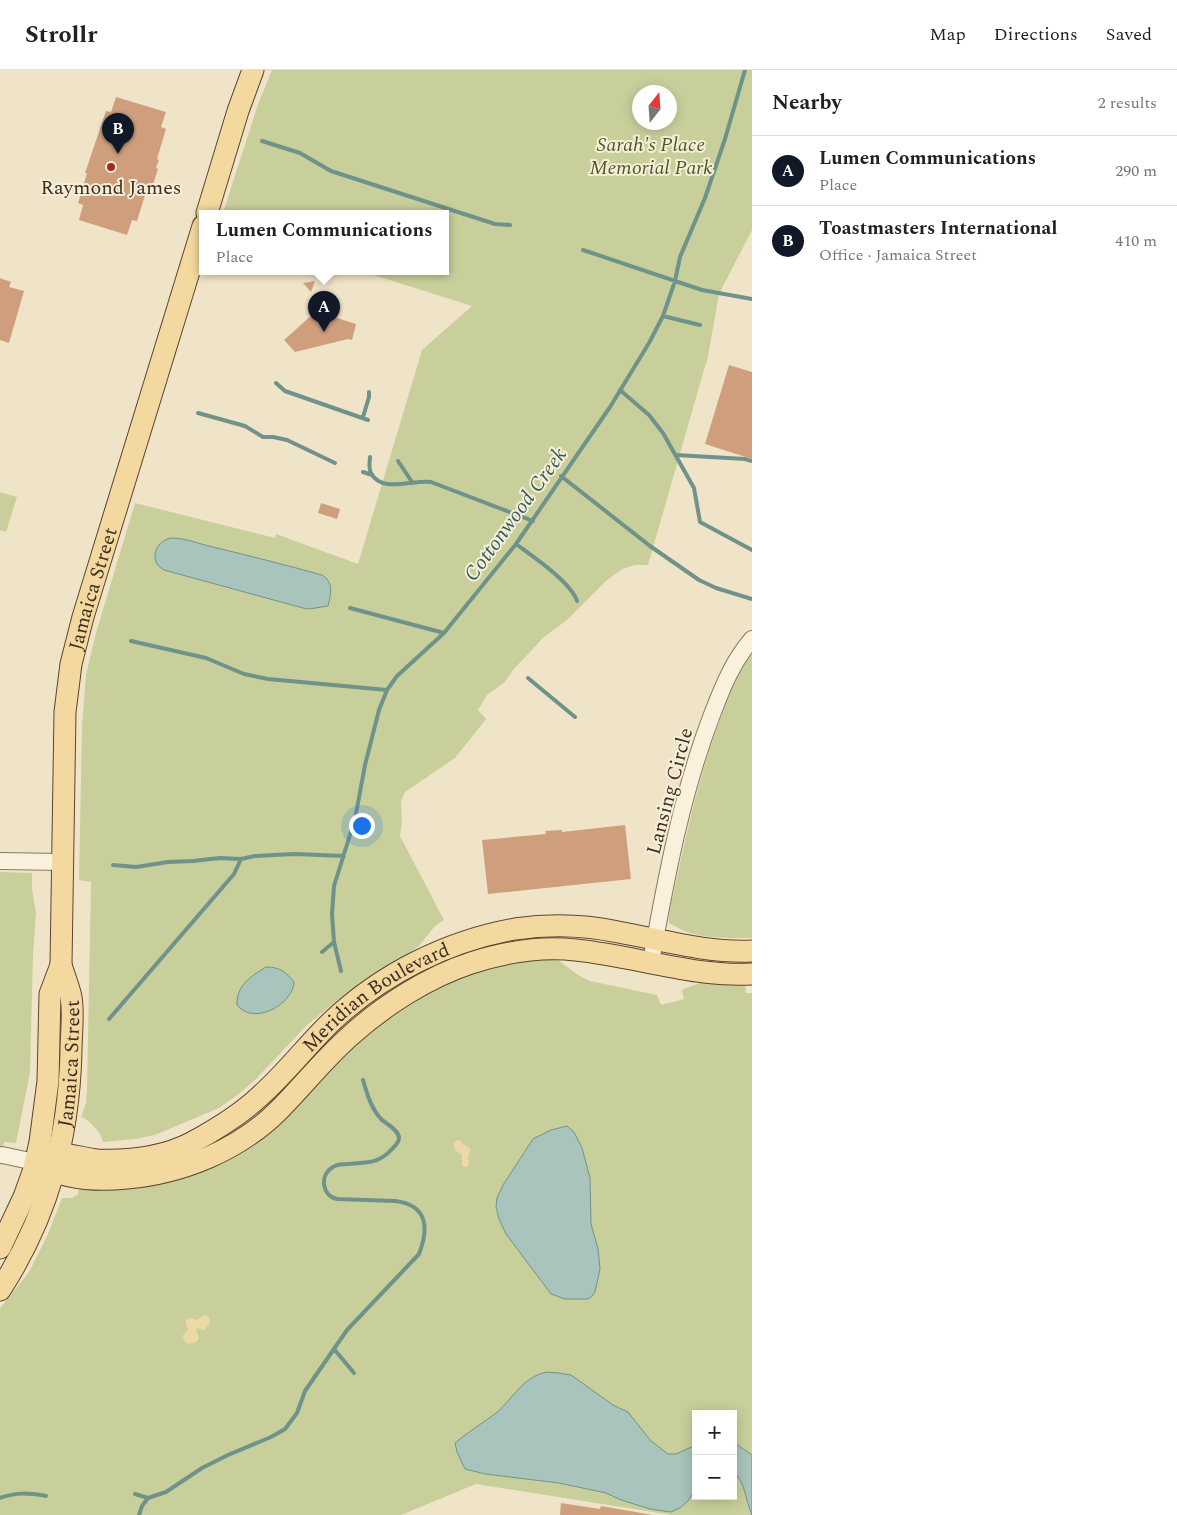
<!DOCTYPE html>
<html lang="en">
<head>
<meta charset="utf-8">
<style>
  :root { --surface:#fff; --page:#f2f2f2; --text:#222; --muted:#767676; --line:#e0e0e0; --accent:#111827 }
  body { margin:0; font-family:Spectral,serif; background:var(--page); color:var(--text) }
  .controls { position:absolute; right:15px; bottom:15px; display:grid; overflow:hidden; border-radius:0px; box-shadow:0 2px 12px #0003 }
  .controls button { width:45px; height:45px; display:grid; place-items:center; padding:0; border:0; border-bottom:1px solid var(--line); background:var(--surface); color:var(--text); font:25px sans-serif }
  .compass { position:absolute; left:632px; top:15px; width:45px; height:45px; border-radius:50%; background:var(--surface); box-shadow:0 2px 12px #0003; rotate:17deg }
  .you { position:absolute; left:361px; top:755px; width:18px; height:18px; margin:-12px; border:4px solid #fff; border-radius:50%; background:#1a73e8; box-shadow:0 0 0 8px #1a73e833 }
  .badge { display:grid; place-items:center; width:32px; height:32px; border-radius:50%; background:var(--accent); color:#fff; font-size:16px; font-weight:700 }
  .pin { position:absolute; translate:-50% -41px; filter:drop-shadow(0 1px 2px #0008) }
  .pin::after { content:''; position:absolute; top:26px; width:18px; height:15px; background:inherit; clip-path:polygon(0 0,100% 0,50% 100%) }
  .popup { position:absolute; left:199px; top:140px; width:250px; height:65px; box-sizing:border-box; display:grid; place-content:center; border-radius:0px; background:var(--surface); filter:drop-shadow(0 1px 4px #0005); font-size:16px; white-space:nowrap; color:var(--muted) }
  .popup b { font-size:19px; color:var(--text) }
  .popup::after { content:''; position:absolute; left:50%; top:100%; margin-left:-10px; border:10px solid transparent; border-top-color:var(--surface) }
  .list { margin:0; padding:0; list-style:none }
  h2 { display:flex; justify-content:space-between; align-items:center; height:65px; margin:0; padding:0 20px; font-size:21px }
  h2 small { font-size:16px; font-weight:400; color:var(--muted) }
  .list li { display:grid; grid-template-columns:32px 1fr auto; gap:15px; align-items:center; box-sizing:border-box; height:70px; padding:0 20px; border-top:1px solid var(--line) }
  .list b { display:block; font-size:19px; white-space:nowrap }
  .list p { margin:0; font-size:16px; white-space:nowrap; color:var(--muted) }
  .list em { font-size:16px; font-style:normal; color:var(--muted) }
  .map { position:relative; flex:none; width:752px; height:1445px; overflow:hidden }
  header { display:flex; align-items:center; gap:30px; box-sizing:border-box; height:70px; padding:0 25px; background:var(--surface); border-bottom:1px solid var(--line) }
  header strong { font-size:24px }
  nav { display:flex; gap:28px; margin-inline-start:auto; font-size:18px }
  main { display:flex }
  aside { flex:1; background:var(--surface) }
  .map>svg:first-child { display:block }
  .green { fill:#c9cf9b; fill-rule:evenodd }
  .sand { fill:#ecd9a5 }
  .water { fill:#a9c4bc; stroke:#6f938a }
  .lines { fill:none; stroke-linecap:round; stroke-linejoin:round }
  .stream { stroke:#6f938a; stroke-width:4 }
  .building { fill:#cf9f7d }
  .minor-casing { stroke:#8d765c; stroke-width:18 }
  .major-casing { stroke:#5b4430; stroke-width:23 }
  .minor { stroke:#faf1dc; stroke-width:16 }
  .major { stroke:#f3d9a0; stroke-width:21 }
  .poi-dot { fill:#9e2a2b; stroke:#f7eed8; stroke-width:2 }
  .labels { text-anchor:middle; stroke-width:4; stroke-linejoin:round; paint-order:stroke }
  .park-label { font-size:20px; font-style:italic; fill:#4d5a26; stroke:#f7eed8 }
  .poi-label { font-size:20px; fill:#3d2e20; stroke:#f7eed8 }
  .street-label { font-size:20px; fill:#3d2e20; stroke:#f7eed8 }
  .water-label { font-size:21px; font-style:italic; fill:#2f5d5a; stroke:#f7eed8 }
</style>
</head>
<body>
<header>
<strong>Strollr</strong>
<nav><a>Map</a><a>Directions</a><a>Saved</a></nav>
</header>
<main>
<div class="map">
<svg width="752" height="1445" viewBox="0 0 752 1445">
  <rect width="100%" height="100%" fill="#f0e4c8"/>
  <!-- green -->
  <path class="green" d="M272,0H752V160L719,224L708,286L648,495H635L622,499L606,511L567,550L544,567L513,600L505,612L487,625L478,640L486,649L455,688L405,722L401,731L402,751L400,766L444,850L435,856L418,877L345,924L306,956L257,1008L240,1023L219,1038L155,1065L135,1069L103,1072C102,1064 89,1049 81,1047L86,1033L87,1019L91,812L79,810L82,656L86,605L96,563L135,433L275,468L276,464L358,494L422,280L472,236L361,201H445V143H223L258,34ZM640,22H670V52H640Z
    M0,422L17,427L6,462L0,460Z
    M752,584V868C731,868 707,869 687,862C680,860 675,855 669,853V843C684,778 696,712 720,650C728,626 737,604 752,584Z
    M0,802L32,803V819L36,842L33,884L30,1002L16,1073L4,1072L0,1096Z
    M555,888L578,905L590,911L657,925L661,935L684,929L682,921L683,919L703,912L745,911L746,923H752V1445H671L476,1414L401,1445H0V1238L29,1202L48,1164L62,1128H72L78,1124L79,1117L187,1103L349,976L432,918L503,892ZM696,1344H733V1426H696Z"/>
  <!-- sand -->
  <path class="sand" d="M457,1070H460L463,1074L471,1079L468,1087L469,1093L467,1097L462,1096V1085L455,1080L454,1073Z
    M204,1245L208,1246L210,1249L209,1255L204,1260L198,1258L196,1260L199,1268C197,1273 191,1275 186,1273L183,1268V1265L188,1260L186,1254V1250L191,1248L197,1250Z"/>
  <!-- water -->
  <path class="water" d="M171,468C186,468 199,474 213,477C250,486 286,495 322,505C334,512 331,525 328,536L309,539L303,538L164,500C148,492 155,471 171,468Z
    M266,897C280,897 286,902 294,912C293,935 253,956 237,935C236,916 251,906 266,897Z
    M567,1056L574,1062L582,1078L590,1108L591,1154L598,1179L600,1199L595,1222L592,1226L588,1229H565L551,1224L506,1164L499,1149L496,1137L497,1128L503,1115L533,1069L551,1060Z
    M547,1302L559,1303L571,1305L613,1335L628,1342L651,1371L668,1384H676L696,1375V1418L688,1431L680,1438L671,1442L650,1439L621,1430L606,1423L559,1413L485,1404L465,1399L457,1382L455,1373C468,1362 483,1353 496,1343C514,1328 522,1307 547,1302Z
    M733,1372L752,1385V1445C745,1430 746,1413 733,1401Z"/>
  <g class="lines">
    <!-- stream -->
    <path class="stream" d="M262,71L300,83L331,101L495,154L510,155
      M583,180L702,220L752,229
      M663,246L700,255
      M276,313L285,321L368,350
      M620,320L649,345L663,363L694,418L700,452L752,480
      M198,343L245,356L263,367H273L287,370L335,393
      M363,347L369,327V322
      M676,385L745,389L752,391
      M370,387C370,391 368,398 371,403C382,424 413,409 431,412L533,451
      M398,391L412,412
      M363,402L372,405
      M561,406L650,476L699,510L716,518L752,529
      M516,474C532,486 571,512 577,531
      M350,538L444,563
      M131,571L206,588L244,604L268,609L387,620
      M528,608L575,647
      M113,795L136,797L168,792L193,791L220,788L241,789L255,786L294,784L344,786
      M322,882L334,872
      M341,901L334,872L332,844L334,816L355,749L365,695L379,640L387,620L397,606L444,563L516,474L610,337L649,273L663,246L675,211L680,187L705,128L725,69L745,0
      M109,949L234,804L241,789
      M334,1279L354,1303
      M135,1424L148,1428
      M0,1428C16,1422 29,1423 46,1426
      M139,1445L142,1436L148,1428L166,1422L202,1398L228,1385L271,1367L285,1359L297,1343L305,1321L347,1260L419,1184C429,1158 428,1135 395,1131L337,1129C322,1126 319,1105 333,1097C337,1094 343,1094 348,1094C368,1092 379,1094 393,1078C396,1075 399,1072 399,1068C399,1060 386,1054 381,1049C371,1038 367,1024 363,1010"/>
  </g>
  <!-- building -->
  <path class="building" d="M116,27L166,42L161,57L166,59L157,89L159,90L156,98L158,99L153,115L151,114L149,122H146L137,151L132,150L127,165L79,150L83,135L78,133L87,103H85L106,41L111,42Z
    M0,208L11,212L9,217L24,221L9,273L0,270Z
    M315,211L311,222L303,213Z
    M315,239L318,242L356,254L352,270L348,269L295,282L284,270L313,244V241Z
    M729,295L752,302V389L705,374Z
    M321,433L340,439L337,449L318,443Z
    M625,755L631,809L488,824L482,770L546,764L545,761L562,760V762Z
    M561,1433L600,1439L601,1436L653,1445H560Z"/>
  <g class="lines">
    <defs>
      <path id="minor" d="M0,791L62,792
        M651,892C666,808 682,722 713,642C723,616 733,591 752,569
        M2,1085L35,1092"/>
      <g id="major">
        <path d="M207,143L238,41L253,0"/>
        <path id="s1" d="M35,1092C42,1090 51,1085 58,1084C67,1083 86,1089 97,1090C128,1091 164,1087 191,1073C215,1060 240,1045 260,1026C286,1003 307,975 332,951C382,904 447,871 515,859C549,854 585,855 618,862C663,870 706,883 752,881"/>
        <path d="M42,1096C68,1110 98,1111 127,1108C183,1103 239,1080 279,1040C303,1016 324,989 350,966C383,936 428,907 471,893C505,882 541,876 576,880C635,886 692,907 752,904"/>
        <path d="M0,1178L24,1127L34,1099L40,1072L48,1011L50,924L61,895"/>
        <path id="s2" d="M0,1220C48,1146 69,1068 71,981C71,965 74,943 71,927C69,917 64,905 61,895L65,642L71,594L83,547L203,156"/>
      </g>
    </defs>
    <!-- minor casing -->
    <use href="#minor" class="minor-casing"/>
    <!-- major casing -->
    <use href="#major" class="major-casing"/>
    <!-- minor -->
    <use href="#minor" class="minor"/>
    <!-- major -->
    <use href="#major" class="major"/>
  </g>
  <!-- markers -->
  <circle class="poi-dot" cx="111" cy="97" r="5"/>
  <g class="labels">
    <!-- park labels -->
    <g class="park-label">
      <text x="651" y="81">Sarah's Place<tspan x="651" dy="23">Memorial Park</tspan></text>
    </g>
    <!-- poi labels -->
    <g class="poi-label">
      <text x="111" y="124">Raymond James</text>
    </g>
    <!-- street labels -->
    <g class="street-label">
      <text dy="7" stroke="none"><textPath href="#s2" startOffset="720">Jamaica Street</textPath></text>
      <text transform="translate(669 721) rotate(-75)" y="7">Lansing Circle</text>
      <text dy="7" stroke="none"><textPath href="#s1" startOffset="398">Meridian Boulevard</textPath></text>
      <text dy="7" stroke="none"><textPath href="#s2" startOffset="240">Jamaica Street</textPath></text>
    </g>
    <!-- water labels -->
    <g class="water-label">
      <text transform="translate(515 444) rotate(-54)" y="7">Cottonwood Creek</text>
    </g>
  </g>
</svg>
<div class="controls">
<button>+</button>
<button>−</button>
</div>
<svg class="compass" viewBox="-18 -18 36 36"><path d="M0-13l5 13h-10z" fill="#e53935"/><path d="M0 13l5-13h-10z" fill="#767676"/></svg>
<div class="you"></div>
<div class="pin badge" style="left:324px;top:262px">A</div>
<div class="popup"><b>Lumen Communications</b>Place</div>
<div class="pin badge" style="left:118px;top:84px">B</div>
</div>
<aside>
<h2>Nearby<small>2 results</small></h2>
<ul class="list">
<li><span class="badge">A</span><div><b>Lumen Communications</b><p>Place</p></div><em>290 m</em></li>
<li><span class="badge">B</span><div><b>Toastmasters International</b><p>Office · Jamaica Street</p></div><em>410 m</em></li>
</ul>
</aside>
</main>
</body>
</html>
